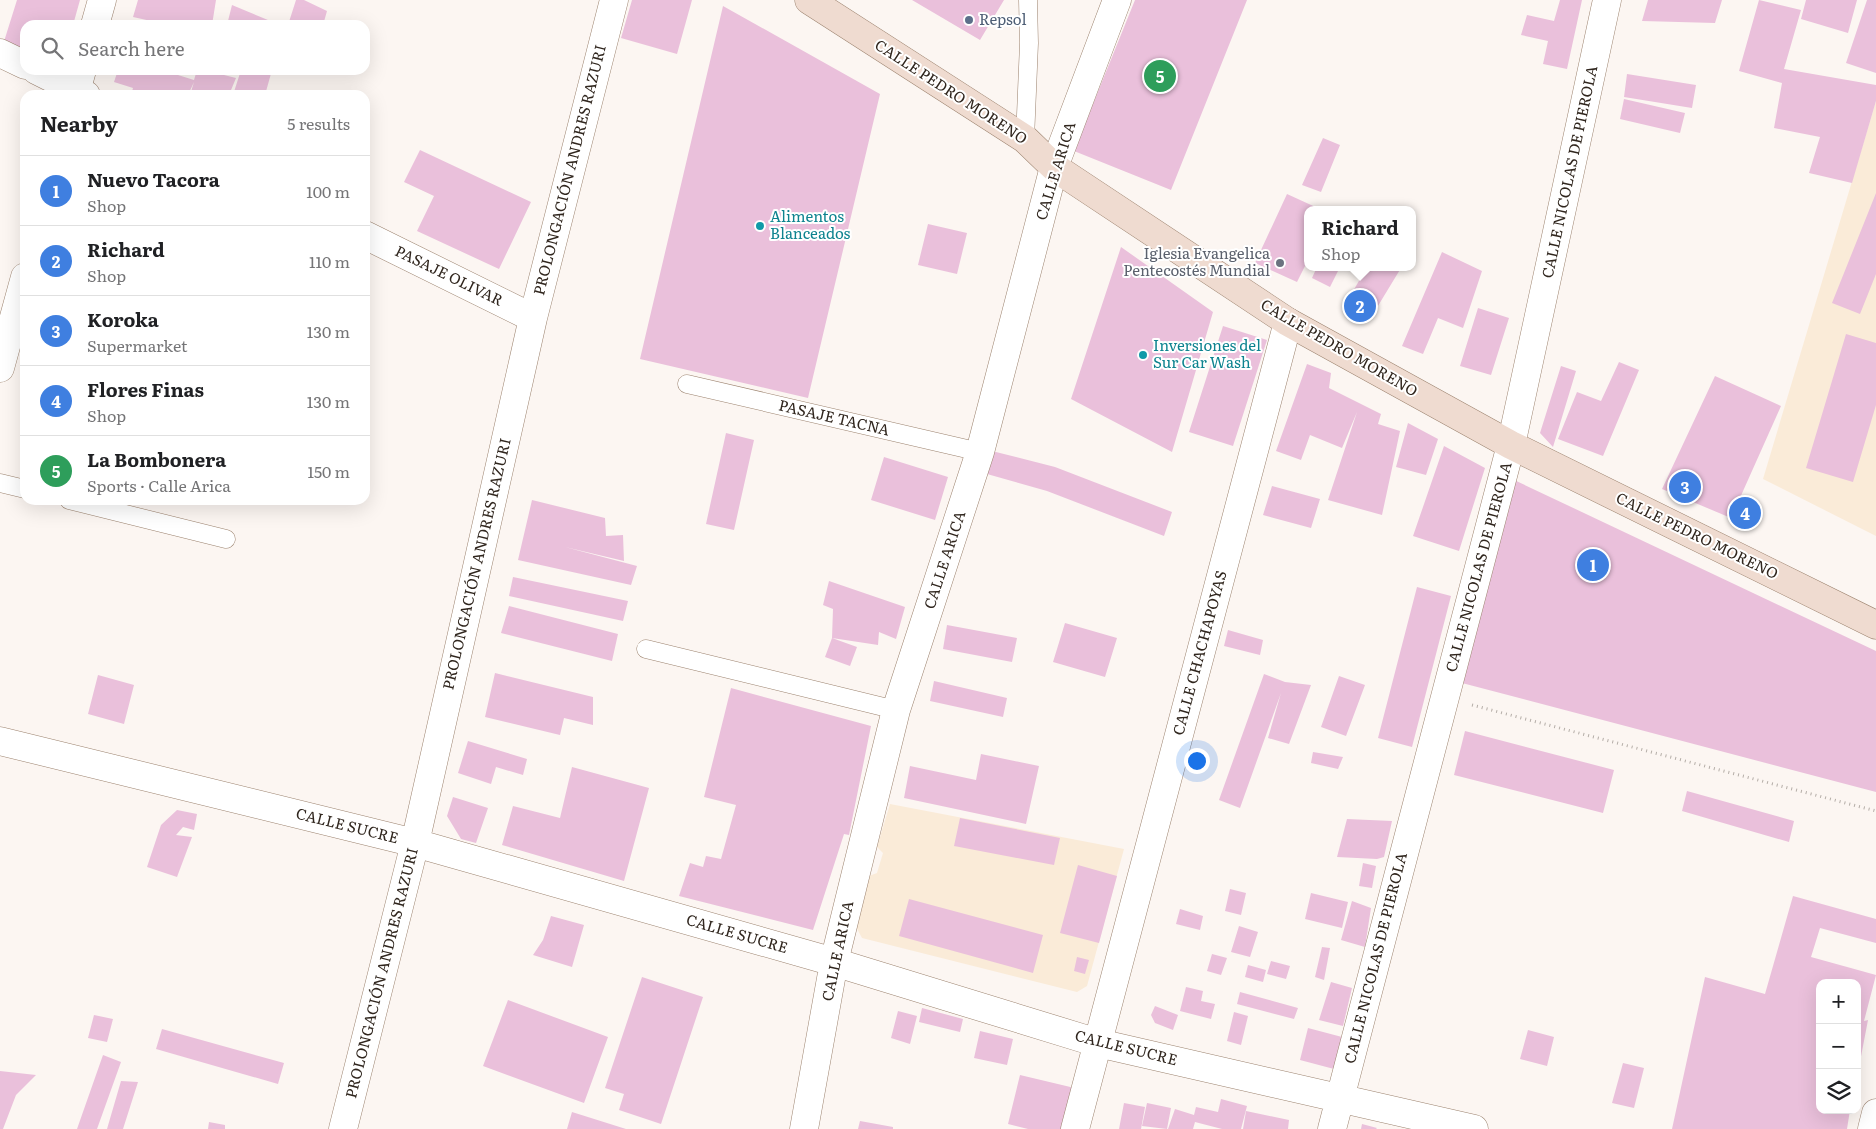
<!DOCTYPE html>
<html lang="en">
<head>
<meta charset="utf-8">
<style>
  :root { --surface:#fff; --page:#f2f2f2; --text:#202124; --muted:#757577; --line:#e0e0e0; --accent:#111827 }
  body { margin:0; font-family:Literata,serif; background:var(--page); color:var(--text) }
  .controls { position:absolute; right:15px; bottom:15px; display:grid; overflow:hidden; border-radius:10px; box-shadow:0 5px 20px #0002 }
  .controls button { width:45px; height:45px; display:grid; place-items:center; padding:0; border:0; border-bottom:1px solid var(--line); background:var(--surface); color:var(--text); font:25px sans-serif }
  .you { position:absolute; left:1196px; top:760px; width:18px; height:18px; margin:-12px; border:4px solid #fff; border-radius:50%; background:#1a73e8; box-shadow:0 0 0 8px #1a73e833 }
  .badge { display:grid; place-items:center; width:32px; height:32px; border-radius:50%; background:var(--accent); color:#fff; font-size:16px; font-weight:700 }
  .pin { position:absolute; translate:-50% -50%; border:2px solid #fff; box-shadow:0 1px 5px #0006 }
  .popup { position:absolute; left:1304px; top:206px; width:112px; height:65px; box-sizing:border-box; display:grid; place-content:center; border-radius:10px; background:var(--surface); filter:drop-shadow(0 1px 4px #0005); font-size:16px; white-space:nowrap; color:var(--muted) }
  .popup b { font-size:19px; color:var(--text) }
  .popup::after { content:''; position:absolute; left:50%; top:100%; margin-left:-10px; border:10px solid transparent; border-top-color:var(--surface) }
  .list { margin:0; padding:0; list-style:none }
  h2 { display:flex; justify-content:space-between; align-items:center; height:65px; margin:0; padding:0 20px; font-size:21px }
  h2 small { font-size:16px; font-weight:400; color:var(--muted) }
  .list li { display:grid; grid-template-columns:32px 1fr auto; gap:15px; align-items:center; box-sizing:border-box; height:70px; padding:0 20px; border-top:1px solid var(--line) }
  .list b { display:block; font-size:19px; white-space:nowrap }
  .list p { margin:0; font-size:16px; white-space:nowrap; color:var(--muted) }
  .list em { font-size:16px; font-style:normal; color:var(--muted) }
  .icon { flex:none; width:28px; height:28px; fill:none; stroke:currentColor; stroke-width:2; stroke-linecap:round; stroke-linejoin:round }
  .map { position:relative; flex:none; width:1876px; height:1129px; overflow:hidden }
  .search { position:absolute; background:var(--surface); box-shadow:0 5px 20px #0002; left:20px; top:20px; width:350px; height:55px; display:flex; align-items:center; gap:12px; box-sizing:border-box; padding:0 18px; border-radius:15px; color:var(--muted); font-size:19px }
  .panel { position:absolute; background:var(--surface); box-shadow:0 5px 20px #0002; left:20px; top:90px; width:350px; height:415px; border-radius:15px }
  .map>svg:first-child { display:block }
  .education { fill:#faebd8 }
  .building { fill:#eac0db }
  .lines { fill:none; stroke-linecap:round; stroke-linejoin:round }
  .service-casing { stroke:#9c836f; stroke-width:19 }
  .minor-casing { stroke:#9c836f; stroke-width:29 }
  .tertiary-casing { stroke:#9c836f; stroke-width:29 }
  .secondary-casing { stroke:#9c836f; stroke-width:29 }
  .path { stroke:#b4ada7; stroke-width:3; stroke-dasharray:1 4; stroke-linecap:butt }
  .service { stroke:#fff; stroke-width:18 }
  .minor { stroke:#fff; stroke-width:28 }
  .tertiary { stroke:#fff; stroke-width:28 }
  .secondary { stroke:#efdbd0; stroke-width:28 }
  .service-dot { fill:#5c6f8a; stroke:#fff; stroke-width:2 }
  .culture-dot { fill:#0f9aa8; stroke:#fff; stroke-width:2 }
  .worship-dot { fill:#6b7280; stroke:#fff; stroke-width:2 }
  .labels { text-anchor:middle; stroke-width:4; stroke-linejoin:round; paint-order:stroke }
  .service-label { font-size:15px; fill:#4e5e75; stroke:#fff; text-anchor:start }
  .street-label { font-size:15px; fill:#30261e; stroke:#fff }
  .culture-label { font-size:15px; fill:#0d838f; stroke:#fff; text-anchor:start }
  .worship-label { font-size:15px; fill:#5b616d; stroke:#fff; text-anchor:end }
</style>
</head>
<body>
<div class="map">
<svg width="1876" height="1129" viewBox="0 0 1876 1129">
  <rect width="100%" height="100%" fill="#fcf6f2"/>
  <!-- education -->
  <path class="education" d="M1876,101V536L1763,479Z
    M890,804L1124,849L1087,986L1077,992L862,938L855,925L869,876L877,873L883,853L877,847Z"/>
  <!-- building -->
  <path class="building" d="M17,0H80L73,25H25V60L1,51Z
    M138,0H216L212,25H169L133,17Z
    M296,0H304L327,11L323,25H288Z
    M632,0H692L677,54L621,38Z
    M912,0H1004L980,40Z
    M1135,0H1247L1171,190L1074,151Z
    M1560,0H1582L1567,69L1543,64L1548,41L1521,35L1527,15L1554,21Z
    M1648,0H1722L1715,23L1642,21Z
    M1759,0L1801,10L1784,69L1876,85V101L1852,183L1809,173L1820,137L1774,128L1782,83L1739,71Z
    M1806,0H1857L1848,33L1801,19Z
    M1867,0H1876V73L1846,63Z
    M232,5L280,25H227Z
    M723,6L880,94L808,398L640,359Z
    M118,70H162L194,80L197,70H204L236,78L229,95H190L194,82L188,95H131L133,88L114,82Z
    M241,70H272L265,95H233Z
    M1627,74L1696,85L1692,108L1624,97Z
    M1624,99L1685,113L1680,133L1620,119Z
    M1323,138L1340,145L1321,192L1302,185Z
    M420,150L531,202L499,269L417,231L434,196L404,182Z
    M1876,193V274L1860,314L1832,303Z
    M1287,194L1322,210H1308V260L1297,282L1255,263Z
    M928,224L967,233L957,274L918,265Z
    M1121,247L1213,312L1172,452L1071,399Z
    M1442,252L1482,271L1463,328L1438,318L1423,354L1402,346Z
    M1317,267H1340L1330,287L1312,278Z
    M1367,267L1401,268L1370,319L1345,305Z
    M1478,308L1509,318L1491,375L1460,366Z
    M1223,326L1267,340L1233,446L1189,432Z
    M1846,334L1876,343V405L1853,482L1806,468Z
    M1619,362L1639,370L1603,456L1558,439L1577,392L1601,401Z
    M1307,364L1331,373L1329,388L1381,414L1378,424L1400,431L1382,515L1328,500L1357,412L1342,448L1310,435L1301,460L1276,451Z
    M1561,366L1576,371L1553,447L1540,433Z
    M1715,376L1781,406L1731,518L1662,489Z
    M1408,423L1438,439L1426,475L1396,467Z
    M726,433L754,440L734,530L706,524Z
    M1444,446L1485,468L1459,551L1413,536Z
    M992,451L1055,467L1172,512L1164,536L1047,491L987,474Z
    M884,457L948,477L935,520L871,500Z
    M1512,479L1876,651V792L1462,683Z
    M1272,486L1320,499L1311,528L1263,515Z
    M532,500L605,518L606,536L623,535L624,561L565,547L637,566L631,585L518,560Z
    M513,577L628,601L623,621L509,596Z
    M829,581L905,607L896,639L879,632L878,645L832,638L833,609L823,605Z
    M1417,587L1451,596L1412,747L1378,738Z
    M509,606L618,634L612,661L501,633Z
    M1065,623L1117,638L1105,677L1053,662Z
    M947,625L1017,638L1012,662L943,649Z
    M1228,630L1263,640L1260,655L1224,646Z
    M832,638L857,647L850,666L825,657Z
    M495,673L593,697V725L564,718L560,735L485,717Z
    M1264,674L1285,682L1311,685L1289,744L1268,738L1281,693L1240,808L1219,800Z
    M98,675L134,685L124,724L88,714Z
    M1339,676L1365,685L1346,736L1321,727Z
    M934,681L1007,698L1003,717L930,701Z
    M731,688L871,726L849,835L844,834L813,930L679,896L690,863L703,867L706,856L721,859L736,805L704,797Z
    M1465,731L1614,770L1603,813L1454,775Z
    M468,741L527,759L523,775L496,767L491,784L458,773Z
    M1313,752L1343,757L1338,769L1311,763Z
    M981,754L1039,766L1026,824L904,798L910,766L976,780Z
    M572,767L649,788L624,881L502,845L513,806L560,818Z
    M1687,791L1794,821L1789,842L1682,811Z
    M453,797L488,808L476,843L461,839L447,816Z
    M177,810L197,814L194,830L183,827L176,835L192,837L177,877L147,867L161,825Z
    M960,818L1060,838L1054,865L954,846Z
    M1347,819L1392,821L1384,857L1377,859L1337,857Z
    M1363,863L1376,866L1372,888L1359,886Z
    M1078,865L1117,876L1099,943L1060,933Z
    M1230,889L1246,893L1241,915L1225,911Z
    M1311,893L1348,902L1342,928L1305,919Z
    M1793,896L1876,919V943L1820,928L1811,957L1876,975L1864,1021L1868,1020L1858,1072L1857,983H1820V1110H1850L1847,1129H1672L1705,977L1765,994Z
    M909,899L1043,935L1033,973L899,936Z
    M1352,901L1371,908L1365,947L1341,940Z
    M1180,909L1203,916L1200,930L1176,924Z
    M551,916L584,925L572,967L533,955L543,940Z
    M1239,926L1258,932L1250,957L1231,952Z
    M1322,947L1330,948L1324,980L1315,977Z
    M1212,954L1227,958L1221,975L1207,971Z
    M1077,957L1089,960L1085,974L1074,971Z
    M1271,961L1290,966L1286,979L1267,974Z
    M1248,965L1266,970L1263,982L1245,977Z
    M642,977L703,997L661,1124L619,1110L624,1094L605,1088Z
    M1331,982L1352,988L1343,1026L1319,1020Z
    M1186,987L1203,991L1201,1001L1215,1004L1211,1019L1180,1011Z
    M1240,992L1298,1008L1294,1019L1237,1004Z
    M508,1000L608,1037L584,1103L483,1066Z
    M1155,1006L1178,1015L1173,1030L1155,1023L1151,1015Z
    M922,1008L963,1019L960,1032L919,1022Z
    M898,1011L917,1016L910,1044L891,1038Z
    M1234,1012L1248,1016L1241,1045L1227,1041Z
    M94,1015L113,1019L107,1042L88,1038Z
    M1308,1028L1342,1037L1334,1069L1300,1060Z
    M162,1029L284,1063L278,1084L156,1049Z
    M1528,1030L1554,1037L1547,1066L1520,1059Z
    M980,1031L1013,1039L1007,1065L974,1058Z
    M103,1055L121,1062L97,1129H77Z
    M1623,1063L1644,1068L1634,1108L1612,1103Z
    M0,1071L36,1075L16,1095L3,1129H0Z
    M1020,1075L1083,1090L1073,1129H1028L1008,1124Z
    M121,1081L138,1082L123,1129H107Z
    M1221,1099L1247,1106L1241,1129H1222L1195,1122L1193,1129H1168L1175,1109L1194,1115L1196,1107L1218,1112Z
    M1124,1103L1145,1107L1141,1129H1119Z
    M1147,1103L1171,1108L1167,1129L1142,1126Z
    M1246,1111L1289,1120L1288,1129H1243Z
    M572,1112L626,1129H567Z
    M860,1121L893,1127V1129H858Z
    M209,1122L225,1125V1129H208Z
    M1362,1124L1377,1128L1376,1129H1361Z"/>
  <g class="lines">
    <defs>
      <path id="service" d="M1025,139L1029,43L1028,0
        M687,384L980,452
        M0,483L25,489
        M69,500L226,539
        M646,649L896,710"/>
      <path id="minor" d="M0,53L25,65
        M36,70L86,95
        M365,235L533,318
        M0,741L415,843L834,962L1098,1043L1474,1129
        M343,1129L415,843L533,318L614,0
        M804,1129L834,962L896,710L980,452L1054,167L1117,0
        M1075,1129L1288,322
        M1332,1129L1511,445L1607,0
        M1872,1129L1876,1113"/>
      <path id="tertiary" d="M95,25L102,0
        M75,95L82,70
        M0,368L25,277"/>
      <path id="secondary" d="M809,0L1025,139L1054,167L1288,322L1511,445L1876,625"/>
    </defs>
    <!-- service casing -->
    <use href="#service" class="service-casing"/>
    <!-- minor casing -->
    <use href="#minor" class="minor-casing"/>
    <!-- tertiary casing -->
    <use href="#tertiary" class="tertiary-casing"/>
    <!-- secondary casing -->
    <use href="#secondary" class="secondary-casing"/>
    <!-- path -->
    <path class="path" d="M1472,705L1876,811"/>
    <!-- service -->
    <use href="#service" class="service"/>
    <!-- minor -->
    <use href="#minor" class="minor"/>
    <!-- tertiary -->
    <use href="#tertiary" class="tertiary"/>
    <!-- secondary -->
    <use href="#secondary" class="secondary"/>
  </g>
  <!-- markers -->
  <circle class="service-dot" cx="969" cy="20" r="5"/>
  <g class="culture-dot">
    <circle cx="760" cy="226" r="5"/>
    <circle cx="1143" cy="355" r="5"/>
  </g>
  <circle class="worship-dot" cx="1280" cy="263" r="5"/>
  <g class="labels">
    <!-- service labels -->
    <g class="service-label">
      <text x="979" y="25">Repsol</text>
    </g>
    <!-- street labels -->
    <g class="street-label">
      <text transform="translate(951 92) rotate(33)" y="5">CALLE PEDRO MORENO</text>
      <text transform="translate(570 170) rotate(-76)" y="5">PROLONGACIÓN ANDRES RAZURI</text>
      <text transform="translate(1056 171) rotate(-73)" y="5">CALLE ARICA</text>
      <text transform="translate(1570 172) rotate(-78)" y="5">CALLE NICOLAS DE PIEROLA</text>
      <text transform="translate(449 276) rotate(26)" y="5">PASAJE OLIVAR</text>
      <text transform="translate(1339 348) rotate(30)" y="5">CALLE PEDRO MORENO</text>
      <text transform="translate(834 418) rotate(13)" y="5">PASAJE TACNA</text>
      <text transform="translate(1697 536) rotate(26)" y="5">CALLE PEDRO MORENO</text>
      <text transform="translate(945 560) rotate(-72)" y="5">CALLE ARICA</text>
      <text transform="translate(477 564) rotate(-77)" y="5">PROLONGACIÓN ANDRES RAZURI</text>
      <text transform="translate(1479 567) rotate(-75)" y="5">CALLE NICOLAS DE PIEROLA</text>
      <text transform="translate(1200 653) rotate(-75)" y="5">CALLE CHACHAPOYAS</text>
      <text transform="translate(347 826) rotate(14)" y="5">CALLE SUCRE</text>
      <text transform="translate(737 934) rotate(16)" y="5">CALLE SUCRE</text>
      <text transform="translate(838 951) rotate(-78)" y="5">CALLE ARICA</text>
      <text transform="translate(1376 958) rotate(-76)" y="5">CALLE NICOLAS DE PIEROLA</text>
      <text transform="translate(382 973) rotate(-76)" y="5">PROLONGACIÓN ANDRES RAZURI</text>
      <text transform="translate(1126 1048) rotate(14)" y="5">CALLE SUCRE</text>
    </g>
    <!-- culture labels -->
    <g class="culture-label">
      <text x="770" y="222">Alimentos<tspan x="770" dy="17">Blanceados</tspan></text>
      <text x="1153" y="351">Inversiones del<tspan x="1153" dy="17">Sur Car Wash</tspan></text>
    </g>
    <!-- worship labels -->
    <g class="worship-label">
      <text x="1270" y="259">Iglesia Evangelica<tspan x="1270" dy="17">Pentecostés Mundial</tspan></text>
    </g>
  </g>
</svg>
<div class="controls">
<button>+</button>
<button>−</button>
<button><svg class="icon" aria-label="layers" viewBox="0 0 24 24"><path d="M12 4l9 5-9 5-9-5zM3 14l9 5 9-5"/></svg></button>
</div>
<div class="you"></div>
<div class="pin badge" style="left:1593px;top:565px;background:#3f7fe0">1</div>
<div class="pin badge" style="left:1360px;top:306px;background:#3f7fe0">2</div>
<div class="popup"><b>Richard</b>Shop</div>
<div class="pin badge" style="left:1685px;top:487px;background:#3f7fe0">3</div>
<div class="pin badge" style="left:1745px;top:513px;background:#3f7fe0">4</div>
<div class="pin badge" style="left:1160px;top:76px;background:#2e9e5b">5</div>
<div class="search"><svg class="icon" aria-label="search" viewBox="0 0 24 24"><circle cx="10" cy="10" r="6"/><path d="M15 15l6 6"/></svg>Search here</div>
<section class="panel">
<h2>Nearby<small>5 results</small></h2>
<ul class="list">
<li><span class="badge" style="background:#3f7fe0">1</span><div><b>Nuevo Tacora</b><p>Shop</p></div><em>100 m</em></li>
<li><span class="badge" style="background:#3f7fe0">2</span><div><b>Richard</b><p>Shop</p></div><em>110 m</em></li>
<li><span class="badge" style="background:#3f7fe0">3</span><div><b>Koroka</b><p>Supermarket</p></div><em>130 m</em></li>
<li><span class="badge" style="background:#3f7fe0">4</span><div><b>Flores Finas</b><p>Shop</p></div><em>130 m</em></li>
<li><span class="badge" style="background:#2e9e5b">5</span><div><b>La Bombonera</b><p>Sports · Calle Arica</p></div><em>150 m</em></li>
</ul>
</section>
</div>
</body>
</html>
